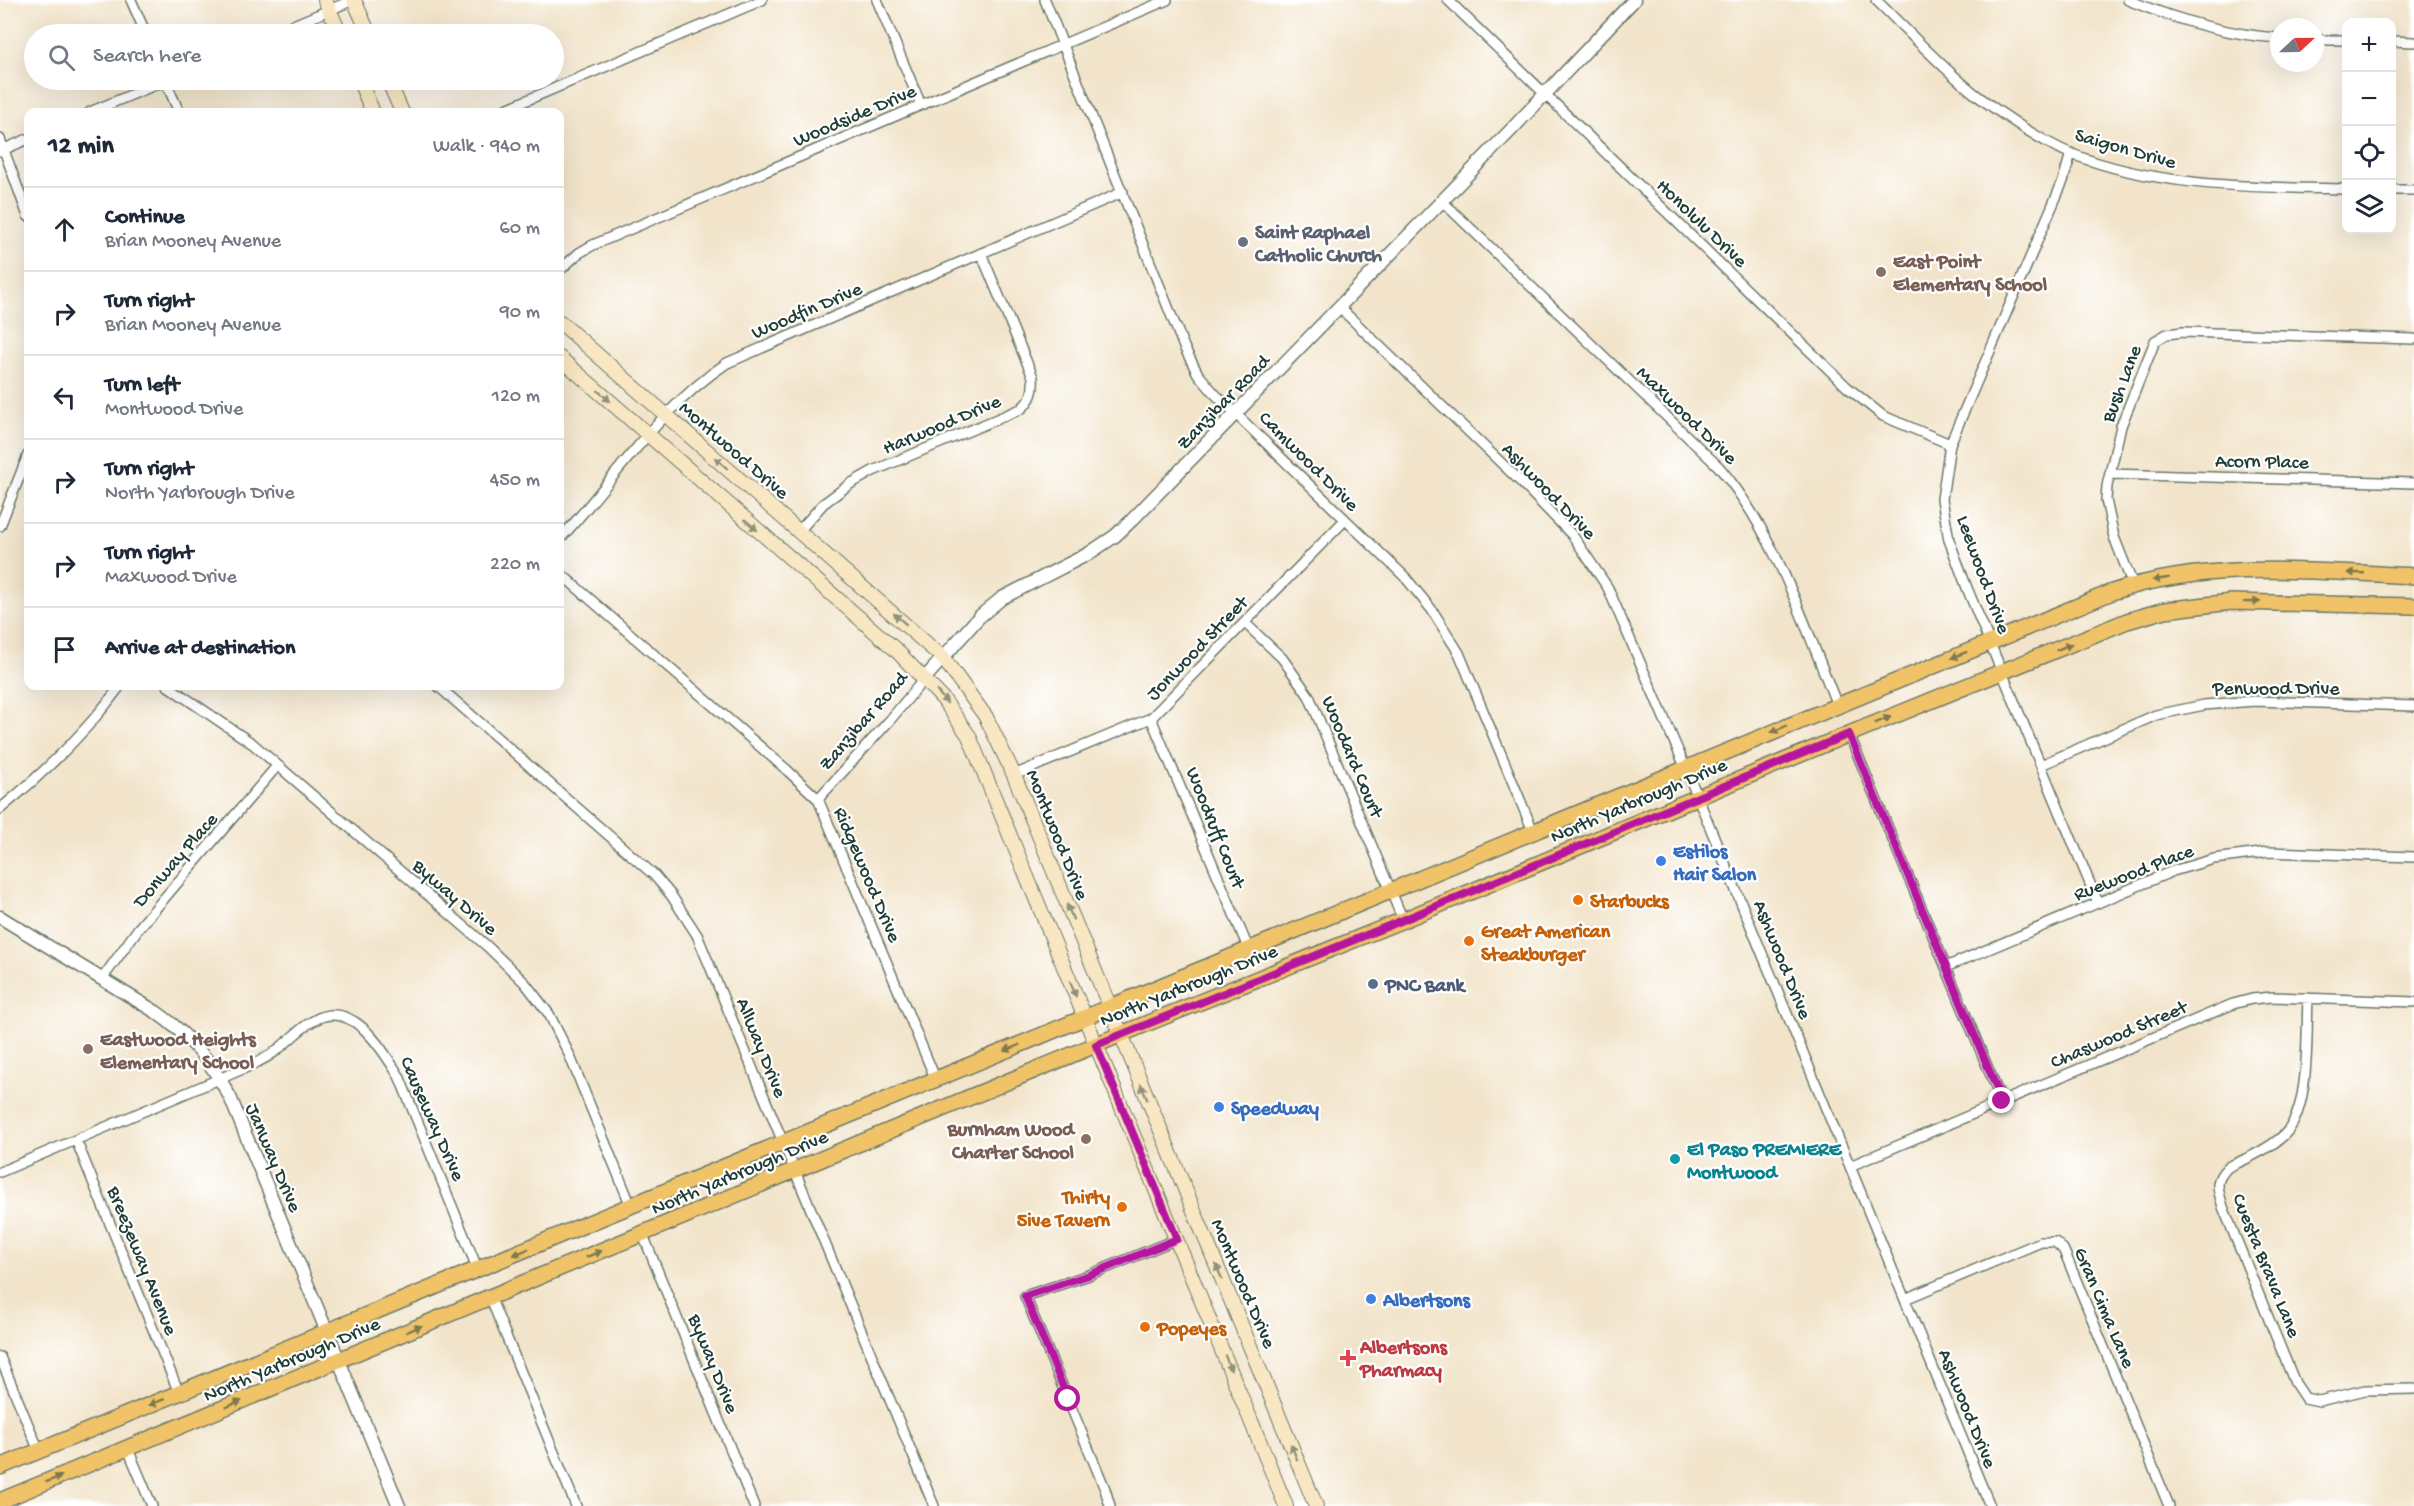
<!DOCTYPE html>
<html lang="en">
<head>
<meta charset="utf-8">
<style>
  :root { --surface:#fff; --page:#f6f6f7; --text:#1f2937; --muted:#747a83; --line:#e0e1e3 }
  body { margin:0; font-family:"Gochi Hand",sans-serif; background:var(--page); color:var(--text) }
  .controls { position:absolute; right:18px; top:18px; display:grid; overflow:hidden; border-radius:12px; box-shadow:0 6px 24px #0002 }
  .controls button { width:54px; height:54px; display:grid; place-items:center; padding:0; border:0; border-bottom:2px solid var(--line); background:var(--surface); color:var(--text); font:30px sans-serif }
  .compass { position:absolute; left:2270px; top:18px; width:54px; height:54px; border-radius:50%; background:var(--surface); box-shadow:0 6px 24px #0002; rotate:68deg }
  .stop { position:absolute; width:18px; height:18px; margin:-14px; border:4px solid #b5179e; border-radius:50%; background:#fff }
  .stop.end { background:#b5179e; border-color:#fff; box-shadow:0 2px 6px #0008 }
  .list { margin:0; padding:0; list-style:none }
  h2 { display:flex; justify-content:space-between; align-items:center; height:78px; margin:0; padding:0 24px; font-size:26px }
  h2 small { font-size:20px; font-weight:400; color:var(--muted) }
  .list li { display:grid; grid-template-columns:39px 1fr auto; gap:18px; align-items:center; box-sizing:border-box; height:84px; padding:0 24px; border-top:2px solid var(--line) }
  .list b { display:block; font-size:22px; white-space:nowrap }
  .list p { margin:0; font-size:20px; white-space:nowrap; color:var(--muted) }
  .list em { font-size:20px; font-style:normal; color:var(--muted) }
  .icon { flex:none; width:33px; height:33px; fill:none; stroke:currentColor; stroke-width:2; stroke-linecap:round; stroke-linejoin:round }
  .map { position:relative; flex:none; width:2414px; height:1506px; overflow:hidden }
  .search { position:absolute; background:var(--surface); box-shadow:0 6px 24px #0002; left:24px; top:24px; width:540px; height:66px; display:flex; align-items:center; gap:15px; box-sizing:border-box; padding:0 21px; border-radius:33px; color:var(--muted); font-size:22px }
  .panel { position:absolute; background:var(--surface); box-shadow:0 6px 24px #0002; left:24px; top:108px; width:540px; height:582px; border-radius:12px }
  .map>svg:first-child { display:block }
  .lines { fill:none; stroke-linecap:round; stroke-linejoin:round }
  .minor-casing { stroke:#697768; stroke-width:12 }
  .tertiary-casing { stroke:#697768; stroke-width:15 }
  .secondary-casing { stroke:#697768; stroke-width:16 }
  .primary-casing { stroke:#697768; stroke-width:18 }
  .minor { stroke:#fff; stroke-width:9 }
  .tertiary { stroke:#fff; stroke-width:12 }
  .secondary { stroke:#f9e7c3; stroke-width:14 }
  .primary { stroke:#f0c369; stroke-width:15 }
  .oneway { fill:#8c927c }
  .oneway2 { fill:#7d794c }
  .route { stroke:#b5179e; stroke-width:8 }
  .worship-dot { fill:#6b7280; stroke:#fff; stroke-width:2 }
  .education-dot { fill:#8d6e63; stroke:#fff; stroke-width:2 }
  .shop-dot { fill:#3f7fe0; stroke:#fff; stroke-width:2 }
  .food-dot { fill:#e8710a; stroke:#fff; stroke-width:2 }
  .service-dot { fill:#5c6f8a; stroke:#fff; stroke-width:2 }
  .culture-dot { fill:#0f9aa8; stroke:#fff; stroke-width:2 }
  .health-dot { fill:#e0444e; stroke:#fff; stroke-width:2 }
  .labels { text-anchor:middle; stroke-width:4.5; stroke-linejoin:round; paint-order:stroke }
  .street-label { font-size:20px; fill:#1f3d34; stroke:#fff }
  .worship-label { font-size:20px; font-weight:bold; fill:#5b616d; stroke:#fff; text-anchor:start }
  .education-label { font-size:20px; font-weight:bold; fill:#785e54; stroke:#fff; text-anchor:start }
  .shop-label { font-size:20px; font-weight:bold; fill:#366cbe; stroke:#fff; text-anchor:start }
  .food-label { font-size:20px; font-weight:bold; fill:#c56008; stroke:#fff; text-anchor:start }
  .service-label { font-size:20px; font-weight:bold; fill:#4e5e75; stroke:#fff; text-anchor:start }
  .culture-label { font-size:20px; font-weight:bold; fill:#0d838f; stroke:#fff; text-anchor:start }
  .health-label { font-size:20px; font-weight:bold; fill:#be3a42; stroke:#fff; text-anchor:start }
</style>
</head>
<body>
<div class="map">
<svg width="2414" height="1506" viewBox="0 0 2414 1506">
  <rect width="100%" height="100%" fill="#fff"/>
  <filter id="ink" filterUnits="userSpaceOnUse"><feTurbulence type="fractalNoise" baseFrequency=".0167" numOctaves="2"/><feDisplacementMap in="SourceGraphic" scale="12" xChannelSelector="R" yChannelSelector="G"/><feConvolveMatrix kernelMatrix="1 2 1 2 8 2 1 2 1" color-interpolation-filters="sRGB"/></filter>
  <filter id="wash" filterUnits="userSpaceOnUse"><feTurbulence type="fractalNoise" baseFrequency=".008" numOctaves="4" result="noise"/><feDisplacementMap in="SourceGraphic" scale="24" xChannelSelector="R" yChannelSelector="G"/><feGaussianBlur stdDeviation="1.35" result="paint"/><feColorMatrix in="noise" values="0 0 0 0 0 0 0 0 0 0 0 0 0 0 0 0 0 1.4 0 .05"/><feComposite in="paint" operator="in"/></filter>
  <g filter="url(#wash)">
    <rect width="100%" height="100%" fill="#f2e4ca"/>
  </g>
  <g filter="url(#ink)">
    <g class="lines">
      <defs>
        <path id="minor" d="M131,0L146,34
          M877,0L921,105
          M1045,0L1184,347L1198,374L1214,393L1405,577L1432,610L1459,653L1533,831
          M1448,0L1847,387L1883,416L1950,444
          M1876,0C1908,31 1940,66 1975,94C2001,114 2042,142 2072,154C2159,188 2254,187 2346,189
          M2128,0C2177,20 2226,35 2279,38
          M272,34L353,0
          M2315,40H2346
          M2392,41L2414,42
          M165,80L179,112
          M90,112L167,80
          M499,112L762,0
          M0,139L28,216
          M0,151L28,139
          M2071,153L2063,181L1950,444L1942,499L1949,540L1967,588L2098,903
          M2392,190H2414
          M1442,201L1719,467C1776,534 1804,624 1837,705
          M560,270L579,253L593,245L1167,0
          M1339,307L1521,482L1573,536L1608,588L1686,769L1990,1506
          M2110,474L2414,483
          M0,526L28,455
          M799,531L823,504L850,484L873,471L1021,409C1032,399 1034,391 1033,377L981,253
          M560,539C615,479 659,408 727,363L1123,192
          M560,573L787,770L818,799L936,1080
          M2133,585L2114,537L2106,500L2107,486L2121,426L2155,341L2167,334L2183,332L2414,339
          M1245,623L1282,658L1309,696L1403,920
          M168,686L253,744L488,947L525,983L549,1014L569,1054L631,1206
          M438,686L654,875L671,895L697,935L934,1506
          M1151,718L1249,950
          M1849,734L2002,1102
          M2041,765L2156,715L2204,705L2254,701L2414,706
          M1014,775L1151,718L1344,521
          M818,799L890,720L925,678
          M0,809C45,772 86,733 120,686
          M1946,967L2173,871L2214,859L2268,852L2414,857
          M102,979L138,929L277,766
          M2308,998C2306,1034 2311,1110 2284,1135C2269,1149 2247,1159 2228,1167C2213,1182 2218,1188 2223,1207L2295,1383L2305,1398L2319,1401L2365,1390L2414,1389
          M76,1140L179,1393
          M1850,1166L2233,1004L2252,999L2272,997L2414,1002
          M0,1172L245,1068C256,1063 268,1058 277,1050C289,1041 300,1028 313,1021C352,997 382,1049 399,1076L478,1270
          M643,1235L754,1506
          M490,1297L576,1506
          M1905,1299L2041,1242H2055L2063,1249L2067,1258L2169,1506
          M0,1357L39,1451
          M128,1449L152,1506
          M1110,1506L1105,1489L1025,1296L1089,1275L1177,1239"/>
        <path id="tertiary" d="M925,678L979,617L1002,598L1088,554L1115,536L1132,520L1511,130L1634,0
          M0,917L156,1012C190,1036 210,1060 230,1097L399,1506"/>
        <path id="secondary" d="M325,0L340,34
          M354,0L369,34
          M359,80L373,112
          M388,80L402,112
          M560,322L943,658L986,717L1014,775L1316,1506
          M560,358L896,650L943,699L969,736L1286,1506"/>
        <path id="primary" d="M0,1467L2112,592C2209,560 2314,571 2414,576
          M0,1501L1153,1021L1403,920L1849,734L2127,621L2165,610L2231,602L2414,606"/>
      </defs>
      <!-- minor casing -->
      <use href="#minor" class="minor-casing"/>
      <!-- tertiary casing -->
      <use href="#tertiary" class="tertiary-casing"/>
      <!-- secondary casing -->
      <use href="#secondary" class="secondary-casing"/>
      <!-- primary casing -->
      <use href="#primary" class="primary-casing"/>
      <!-- minor -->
      <use href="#minor" class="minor"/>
      <!-- tertiary -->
      <use href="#tertiary" class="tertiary"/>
      <!-- secondary -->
      <use href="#secondary" class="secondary"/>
      <!-- primary -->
      <use href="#primary" class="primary"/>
    </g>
    <!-- one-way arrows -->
    <defs><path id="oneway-solid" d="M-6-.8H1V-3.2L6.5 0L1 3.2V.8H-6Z" transform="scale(1.5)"/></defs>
    <g class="oneway">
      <use href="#oneway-solid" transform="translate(604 396) rotate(41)"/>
      <use href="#oneway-solid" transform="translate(721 463) rotate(-139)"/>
      <use href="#oneway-solid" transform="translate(751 525) rotate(41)"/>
      <use href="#oneway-solid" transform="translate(900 619) rotate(-139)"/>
      <use href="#oneway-solid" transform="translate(942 697) rotate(50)"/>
      <use href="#oneway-solid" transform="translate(1070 912) rotate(-112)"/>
      <use href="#oneway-solid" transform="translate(1073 989) rotate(68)"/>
      <use href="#oneway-solid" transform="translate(1144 1092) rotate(-113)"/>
      <use href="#oneway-solid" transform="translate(1219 1272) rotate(-113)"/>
      <use href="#oneway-solid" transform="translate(1228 1363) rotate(68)"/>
      <use href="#oneway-solid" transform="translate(1294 1452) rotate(-113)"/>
    </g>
    <g class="oneway2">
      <use href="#oneway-solid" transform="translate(2356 573) rotate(-178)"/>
      <use href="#oneway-solid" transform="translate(2161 579) rotate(171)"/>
      <use href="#oneway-solid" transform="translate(2252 602) rotate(-1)"/>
      <use href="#oneway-solid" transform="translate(2064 647) rotate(-22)"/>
      <use href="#oneway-solid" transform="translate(1959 655) rotate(158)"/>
      <use href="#oneway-solid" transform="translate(1883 720) rotate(-22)"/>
      <use href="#oneway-solid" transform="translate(1779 729) rotate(157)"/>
      <use href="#oneway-solid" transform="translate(1012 1048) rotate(157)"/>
      <use href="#oneway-solid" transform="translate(521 1252) rotate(157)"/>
      <use href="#oneway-solid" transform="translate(594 1254) rotate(-22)"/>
      <use href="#oneway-solid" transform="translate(414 1329) rotate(-23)"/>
      <use href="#oneway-solid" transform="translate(157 1402) rotate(158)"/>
      <use href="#oneway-solid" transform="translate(234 1404) rotate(-23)"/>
      <use href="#oneway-solid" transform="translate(54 1479) rotate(-22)"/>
    </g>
  </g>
  <g class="lines" filter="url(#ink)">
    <!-- route -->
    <path class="route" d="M1068,1399L1025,1296L1089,1275L1177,1239L1096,1045L1403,920L1849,734L2002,1101"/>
  </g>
  <!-- markers -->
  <circle class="worship-dot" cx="1243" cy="242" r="6"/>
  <g class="education-dot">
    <circle cx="1881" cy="272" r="6"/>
    <circle cx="88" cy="1049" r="6"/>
    <circle cx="1086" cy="1139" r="6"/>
  </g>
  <g class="shop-dot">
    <circle cx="1661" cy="861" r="6"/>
    <circle cx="1219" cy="1107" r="6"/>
    <circle cx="1371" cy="1299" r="6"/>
  </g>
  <g class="food-dot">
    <circle cx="1578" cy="900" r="6"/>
    <circle cx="1469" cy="941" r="6"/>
    <circle cx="1122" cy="1207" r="6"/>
    <circle cx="1145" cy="1327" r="6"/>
  </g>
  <circle class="service-dot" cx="1373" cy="984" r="6"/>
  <circle class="culture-dot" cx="1675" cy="1159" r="6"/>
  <path class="health-dot" d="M1345 1349h6v6h6v6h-6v6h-6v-6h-6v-6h6z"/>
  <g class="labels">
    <!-- street labels -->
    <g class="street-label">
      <text transform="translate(854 114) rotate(-23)" y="7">Woodside Drive</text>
      <text transform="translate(2126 147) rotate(16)" y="7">Saigon Drive</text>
      <text transform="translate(1703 222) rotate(44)" y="7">Honolulu Drive</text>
      <text transform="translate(806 309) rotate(-23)" y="7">Woodfin Drive</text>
      <text transform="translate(2120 383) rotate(-69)" y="7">Bush Lane</text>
      <text transform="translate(1222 401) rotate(-46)" y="7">Zanzibar Road</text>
      <text transform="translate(1688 414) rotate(44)" y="7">Maxwood Drive</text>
      <text transform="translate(941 423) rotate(-23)" y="7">Harwood Drive</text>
      <text transform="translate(735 449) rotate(41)" y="7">Montwood Drive</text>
      <text transform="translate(1310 460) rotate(45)" y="7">Camwood Drive</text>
      <text transform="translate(2262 460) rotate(1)" y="7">Acorn Place</text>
      <text transform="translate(1550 490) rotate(46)" y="7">Ashwood Drive</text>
      <text transform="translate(1985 574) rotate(70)" y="7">Leewood Drive</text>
      <text transform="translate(1196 647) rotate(-46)" y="7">Jonwood Street</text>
      <text x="2276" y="694">Penwood Drive</text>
      <text transform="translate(862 720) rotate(-49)" y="7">Zanzibar Road</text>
      <text transform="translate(1354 756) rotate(67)" y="7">Woodard Court</text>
      <text transform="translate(1638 799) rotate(-23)" y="7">North Yarbrough Drive</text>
      <text transform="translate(1217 827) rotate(68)" y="7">Woodruff Court</text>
      <text transform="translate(1059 834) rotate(68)" y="7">Montwood Drive</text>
      <text transform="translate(174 859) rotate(-49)" y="7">Donway Place</text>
      <text transform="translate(2133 871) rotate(-21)" y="7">Ruewood Place</text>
      <text transform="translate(869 874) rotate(67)" y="7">Ridgewood Drive</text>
      <text transform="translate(456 896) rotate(41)" y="7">Byway Drive</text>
      <text transform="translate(1784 959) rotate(68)" y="7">Ashwood Drive</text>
      <text transform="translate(1188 984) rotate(-22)" y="7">North Yarbrough Drive</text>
      <text transform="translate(2118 1033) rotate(-23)" y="7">Chaswood Street</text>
      <text transform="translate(763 1047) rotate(68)" y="7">Allway Drive</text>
      <text transform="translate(434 1118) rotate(66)" y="7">Causeway Drive</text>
      <text transform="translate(275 1157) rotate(67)" y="7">Janway Drive</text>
      <text transform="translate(739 1171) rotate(-23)" y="7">North Yarbrough Drive</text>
      <text transform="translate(144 1260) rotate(68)" y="7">Breezeway Avenue</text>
      <text transform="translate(2268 1265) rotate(68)" y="7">Cuesta Brava Lane</text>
      <text transform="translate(1245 1283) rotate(67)" y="7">Montwood Drive</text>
      <text transform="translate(2106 1307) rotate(67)" y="7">Gran Cima Lane</text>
      <text transform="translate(291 1358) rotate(-23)" y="7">North Yarbrough Drive</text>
      <text transform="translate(715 1363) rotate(68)" y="7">Byway Drive</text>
      <text transform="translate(1969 1408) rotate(68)" y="7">Ashwood Drive</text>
    </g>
    <!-- worship labels -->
    <g class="worship-label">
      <text x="1255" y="238">Saint Raphael<tspan x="1255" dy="23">Catholic Church</tspan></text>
    </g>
    <!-- education labels -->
    <g class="education-label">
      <text x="1893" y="267">East Point<tspan x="1893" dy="23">Elementary School</tspan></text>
      <text x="100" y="1045">Eastwood Heights<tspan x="100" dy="23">Elementary School</tspan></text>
      <text x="1074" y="1135" text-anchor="end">Burnham Wood<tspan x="1074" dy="23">Charter School</tspan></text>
    </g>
    <!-- shop labels -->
    <g class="shop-label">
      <text x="1673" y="857">Estilos<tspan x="1673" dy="23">Hair Salon</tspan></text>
      <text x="1231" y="1114">Speedway</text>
      <text x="1383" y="1306">Albertsons</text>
    </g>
    <!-- food labels -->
    <g class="food-label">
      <text x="1590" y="907">Starbucks</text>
      <text x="1481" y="937">Great American<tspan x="1481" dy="23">Steakburger</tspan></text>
      <text x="1110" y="1203" text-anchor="end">Thirty<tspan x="1110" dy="23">5ive Tavern</tspan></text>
      <text x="1157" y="1334">Popeyes</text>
    </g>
    <!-- service labels -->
    <g class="service-label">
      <text x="1385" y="991">PNC Bank</text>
    </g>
    <!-- culture labels -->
    <g class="culture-label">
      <text x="1687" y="1155">El Paso PREMIERE<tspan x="1687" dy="23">Montwood</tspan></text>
    </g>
    <!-- health labels -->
    <g class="health-label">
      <text x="1360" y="1353">Albertsons<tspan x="1360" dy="23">Pharmacy</tspan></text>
    </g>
  </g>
</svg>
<div class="controls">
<button>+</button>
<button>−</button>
<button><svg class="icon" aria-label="locate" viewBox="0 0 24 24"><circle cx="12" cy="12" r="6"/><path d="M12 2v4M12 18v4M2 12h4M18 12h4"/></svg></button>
<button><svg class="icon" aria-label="layers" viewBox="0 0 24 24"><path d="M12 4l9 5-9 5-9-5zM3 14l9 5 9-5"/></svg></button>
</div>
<svg class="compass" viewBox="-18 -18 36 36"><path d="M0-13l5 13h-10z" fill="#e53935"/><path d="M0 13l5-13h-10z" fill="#747a83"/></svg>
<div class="stop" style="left:1068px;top:1399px"></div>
<div class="stop end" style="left:2002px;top:1101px"></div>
<div class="search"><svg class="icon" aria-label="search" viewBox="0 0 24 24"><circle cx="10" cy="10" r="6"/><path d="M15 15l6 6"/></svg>Search here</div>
<section class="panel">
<h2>12 min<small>Walk · 940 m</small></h2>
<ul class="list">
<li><svg class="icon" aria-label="ahead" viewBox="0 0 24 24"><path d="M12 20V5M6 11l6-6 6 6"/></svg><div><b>Continue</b><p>Brian Mooney Avenue</p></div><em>60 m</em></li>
<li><svg class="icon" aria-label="right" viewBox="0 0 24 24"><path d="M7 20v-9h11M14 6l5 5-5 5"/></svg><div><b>Turn right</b><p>Brian Mooney Avenue</p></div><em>90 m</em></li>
<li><svg class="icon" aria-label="left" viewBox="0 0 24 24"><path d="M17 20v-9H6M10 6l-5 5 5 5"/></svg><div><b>Turn left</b><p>Montwood Drive</p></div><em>120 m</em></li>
<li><svg class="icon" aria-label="right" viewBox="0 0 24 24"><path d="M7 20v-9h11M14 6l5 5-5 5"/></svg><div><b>Turn right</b><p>North Yarbrough Drive</p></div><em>450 m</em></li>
<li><svg class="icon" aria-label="right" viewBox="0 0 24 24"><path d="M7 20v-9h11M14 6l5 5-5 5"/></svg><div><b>Turn right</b><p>Maxwood Drive</p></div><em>220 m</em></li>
<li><svg class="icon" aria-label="arrive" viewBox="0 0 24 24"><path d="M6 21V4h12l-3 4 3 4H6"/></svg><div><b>Arrive at destination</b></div></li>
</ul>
</section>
</div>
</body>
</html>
